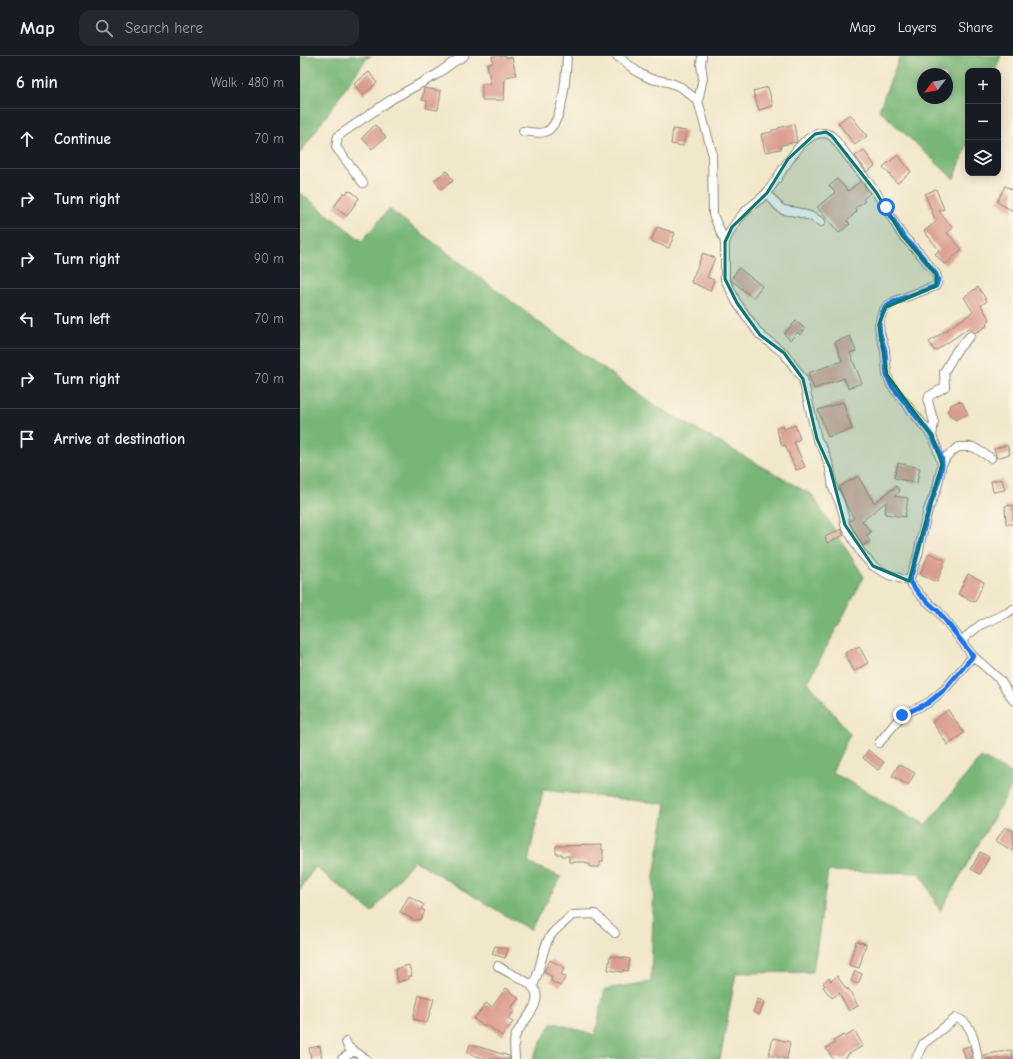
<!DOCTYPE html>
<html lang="en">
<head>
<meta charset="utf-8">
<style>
  :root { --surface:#171b24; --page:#242831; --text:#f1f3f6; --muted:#9ea1a6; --line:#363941 }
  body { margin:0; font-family:"Comic Neue",sans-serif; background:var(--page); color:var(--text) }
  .controls { position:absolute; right:12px; top:12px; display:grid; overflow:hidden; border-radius:8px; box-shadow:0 2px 10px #0003 }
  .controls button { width:36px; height:36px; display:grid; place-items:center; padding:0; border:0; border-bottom:1px solid var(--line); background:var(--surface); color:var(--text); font:20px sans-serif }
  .compass { position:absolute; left:617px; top:12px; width:36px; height:36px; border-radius:50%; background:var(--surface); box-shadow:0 2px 10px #0003; rotate:239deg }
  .stop { position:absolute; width:12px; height:12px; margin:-9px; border:3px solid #1a73e8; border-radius:50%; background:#fff }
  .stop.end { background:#1a73e8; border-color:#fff; box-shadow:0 1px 4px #0008 }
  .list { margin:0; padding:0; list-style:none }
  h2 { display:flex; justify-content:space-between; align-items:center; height:52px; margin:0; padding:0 16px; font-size:17px }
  h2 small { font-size:13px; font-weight:400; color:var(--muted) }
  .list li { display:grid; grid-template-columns:26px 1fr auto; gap:12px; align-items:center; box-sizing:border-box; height:60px; padding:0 16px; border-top:1px solid var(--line) }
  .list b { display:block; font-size:15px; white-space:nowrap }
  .list em { font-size:13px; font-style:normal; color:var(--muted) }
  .icon { flex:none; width:22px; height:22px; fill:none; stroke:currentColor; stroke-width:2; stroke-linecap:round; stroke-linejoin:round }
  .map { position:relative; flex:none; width:713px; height:1003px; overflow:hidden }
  header { display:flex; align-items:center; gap:24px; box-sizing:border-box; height:56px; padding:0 20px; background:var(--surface); border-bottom:1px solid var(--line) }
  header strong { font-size:19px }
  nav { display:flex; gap:22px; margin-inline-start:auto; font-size:14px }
  .search { width:280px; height:36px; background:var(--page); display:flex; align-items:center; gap:10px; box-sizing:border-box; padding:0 14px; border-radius:12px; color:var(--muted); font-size:15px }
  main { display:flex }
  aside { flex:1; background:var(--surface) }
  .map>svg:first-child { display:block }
  .forest { fill:#78b677; stroke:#527051; fill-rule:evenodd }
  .building { fill:#da9b8d }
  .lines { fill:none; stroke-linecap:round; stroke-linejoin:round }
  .street-casing { stroke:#8e897a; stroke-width:10 }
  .street { stroke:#fff; stroke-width:8 }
  .route { stroke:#1a73e8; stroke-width:5 }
  .marked { fill:#0f766e; fill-opacity:0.2; stroke:#0f766e; stroke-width:3; stroke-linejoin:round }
</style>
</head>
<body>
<header>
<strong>Map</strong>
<div class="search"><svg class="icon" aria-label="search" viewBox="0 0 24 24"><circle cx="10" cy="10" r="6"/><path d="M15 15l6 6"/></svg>Search here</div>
<nav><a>Map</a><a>Layers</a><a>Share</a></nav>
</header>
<main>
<aside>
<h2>6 min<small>Walk · 480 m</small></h2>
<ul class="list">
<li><svg class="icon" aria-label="ahead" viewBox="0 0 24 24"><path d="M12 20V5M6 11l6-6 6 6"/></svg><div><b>Continue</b></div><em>70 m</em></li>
<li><svg class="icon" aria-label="right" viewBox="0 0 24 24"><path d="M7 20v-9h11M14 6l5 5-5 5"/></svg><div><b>Turn right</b></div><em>180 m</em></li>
<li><svg class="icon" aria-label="right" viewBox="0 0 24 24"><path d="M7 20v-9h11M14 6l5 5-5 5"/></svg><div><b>Turn right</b></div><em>90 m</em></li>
<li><svg class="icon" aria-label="left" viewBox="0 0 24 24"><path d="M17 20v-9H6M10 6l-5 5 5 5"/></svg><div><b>Turn left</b></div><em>70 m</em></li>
<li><svg class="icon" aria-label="right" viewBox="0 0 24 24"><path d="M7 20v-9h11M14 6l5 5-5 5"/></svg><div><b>Turn right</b></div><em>70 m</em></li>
<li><svg class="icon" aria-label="arrive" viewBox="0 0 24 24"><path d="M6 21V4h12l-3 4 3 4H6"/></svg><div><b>Arrive at destination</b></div></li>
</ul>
</aside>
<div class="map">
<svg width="713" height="1003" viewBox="0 0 713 1003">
  <rect width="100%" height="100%" fill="#fcf5e5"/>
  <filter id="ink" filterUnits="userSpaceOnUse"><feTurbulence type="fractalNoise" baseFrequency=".025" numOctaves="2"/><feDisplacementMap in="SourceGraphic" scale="8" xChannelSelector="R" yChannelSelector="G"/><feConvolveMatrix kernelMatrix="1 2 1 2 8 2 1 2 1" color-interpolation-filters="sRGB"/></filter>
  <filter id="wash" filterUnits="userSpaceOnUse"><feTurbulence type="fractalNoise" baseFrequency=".012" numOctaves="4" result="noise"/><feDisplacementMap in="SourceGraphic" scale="16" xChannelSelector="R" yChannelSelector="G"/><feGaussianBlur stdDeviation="0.9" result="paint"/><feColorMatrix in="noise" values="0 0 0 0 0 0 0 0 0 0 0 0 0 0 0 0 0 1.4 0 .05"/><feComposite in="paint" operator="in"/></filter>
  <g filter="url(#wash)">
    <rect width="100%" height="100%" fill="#f1e7ca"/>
    <!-- forest -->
    <path class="forest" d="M0,0H71L66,3L0,97Z
      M600,0H701L695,15H668V87L654,123L579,54ZM623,18H647V42H623Z
      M0,137L62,185L89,153L248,273L356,350L512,439L564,521L508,626L550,678L532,716L626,769L681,701L713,718V728L640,855L620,817L528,815L513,916L436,917L420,1003H232L252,966L295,979L305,933L351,926L354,820L366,748L243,734L228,807L261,821L230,874L114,804L72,856L15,811L0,834Z"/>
    <g id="blocks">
      <!-- building -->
      <path class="building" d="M192,0H205L206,2L212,1L216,19L205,21L204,44H182V28H191L187,8L193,7Z
        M69,16L77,27L63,39L54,28Z
        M468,31L473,50L459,54L453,35Z
        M124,32L141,35L138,54L126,52L127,45L122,44Z
        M550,58L567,80L555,89L538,67Z
        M494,68L497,86L481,89V93L465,96L461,78L472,76V74L479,73L478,72Z
        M75,69L86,81L72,93L62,82Z
        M373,73L386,75L383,90L371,88Z
        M564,94L575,110L567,116L555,100Z
        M598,99L611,116L597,127L583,111Z
        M147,115L153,125L141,133L134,124Z
        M537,123L548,135L561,125L570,137L563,143L565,145L555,152L557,155L547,165L550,168L539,177L517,151L535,136L529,130Z
        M705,130L713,134V155L697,146Z
        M636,133L644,153L639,155L653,172L647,177L662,193L645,209L635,198L639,194L624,175L636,166L625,138Z
        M48,135L50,136L51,135L59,142L47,160L34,151L44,136L46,138Z
        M357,171L375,177L369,192L351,185Z
        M403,197L415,202L407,221L414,224L410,235L391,226Z
        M439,212L462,230L453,242L432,225L431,223Z
        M678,231L687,245L681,249L690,264L686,267L687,270L675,277L669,272L635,295L629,286L673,256L664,241Z
        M496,265L505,273L500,279L498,276L490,284L484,278Z
        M550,280L556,295L550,297L562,327L548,332L544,322L514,333L508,317L542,305L535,286Z
        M660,345L661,347L662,346L668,358L655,364L653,360L651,361L647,354L651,352L650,349Z
        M543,346L552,373L528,381L518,354Z
        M495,369L500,383L494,386L505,411L496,414L485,389L482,390L476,372L483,370L484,373Z
        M707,389L710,398L697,402L694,393Z
        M598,407L620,412L617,427L594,422Z
        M558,420L574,447L596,430L600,435L594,440L608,442L605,461L585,458L586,446L562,465L571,476L566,480L570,485L563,490L550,467V465L554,462L547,451L539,431Z
        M702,423L705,434L693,436L691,425Z
        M713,449V468H706L705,450Z
        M541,473L544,479L527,487L525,481Z
        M629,497L645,504L637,526L620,519Z
        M668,518L684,526L675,546L658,538Z
        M559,590L568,607L554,615L545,597Z
        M648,654L664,677L648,689L632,666Z
        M568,694L584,706L578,714L563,702Z
        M599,708L615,717L608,729L592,720Z
        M705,771L713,775V795L696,785Z
        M301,789V793H303V806H300V811H290V808H286V806H269V800H262V798H256V790Z
        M680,796L689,801L680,818L671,813Z
        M109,840L124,849L121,853L125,855L120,864L117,863L116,865L100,856Z
        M556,885L566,888L559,912L549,909Z
        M195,890L208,893L205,902L192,898Z
        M310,900L330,903L328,915L323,914V916L308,914Z
        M250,904L265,912L261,918L266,921L260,930L251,925L252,921L244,916Z
        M109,909L112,920H109V923L98,926L95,913Z
        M555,915L562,918L558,928L551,925Z
        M537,920L547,934L548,932L558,950L549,955L539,937L532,942L523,931L525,929L523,927L529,922L531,925Z
        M206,932L219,942L212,951L215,954L208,963L213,966L202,980L185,968L184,970L174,963L186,947L192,951Z
        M119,939L134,943L127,967L113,963Z
        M458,943L465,946L459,959L453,956Z
        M555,975L563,990L547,999L548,1000L544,1003H533L526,992L535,987L533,985L544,979L545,981Z
        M473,982L490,986L487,1003L469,999Z
        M170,988L209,1000L210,1003H187L167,997Z
        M20,990L22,1003H11L9,992Z
        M670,990L672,1002L666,1003L662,992Z
        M711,994L713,1003H683V999Z"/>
    </g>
  </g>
  <g filter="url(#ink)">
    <use href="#blocks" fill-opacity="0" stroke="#8e897a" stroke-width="1"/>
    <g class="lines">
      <defs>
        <path id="street" d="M317,0L339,17L351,23L368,26L381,31L398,45L412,96L413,159L425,186V223L437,247L460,279L484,297L503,323L517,383L524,395L530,412L533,432L540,447L544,460L545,469L561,497L573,510L589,519L609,525L620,539L638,555L673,600L700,624L713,644
          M398,45L403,22L401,8L402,0
          M223,75C230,76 237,78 245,76C264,69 266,17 267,0
          M63,127L36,91L38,80L92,43L136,19L152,7L164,0
          M467,137L478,150L483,154L497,156L513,161L521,166
          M425,186C432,171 437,163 450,151C456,146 463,142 468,135C481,120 506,64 532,80L576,136L602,179L621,199L636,218L638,224L636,230L595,245L586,251L582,257L579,268L580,277L585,294L587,319L591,329L632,380
          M642,408L636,389L632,380L634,366L628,346L629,340L645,331L644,316L657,294L670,280
          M609,525L618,499L621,483L628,454L637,432L642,408L647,400L658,391H673L691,402
          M661,585L680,569L707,557L713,553
          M579,687L602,659L628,647L645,633L673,600
          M198,910C208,918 225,922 233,931C246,948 220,966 215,981C213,988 215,996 215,1003
          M232,931C242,915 240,894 251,879C256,872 266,866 272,859L295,858L315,877
          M46,986L48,991L66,1003
          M42,1003L54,995
          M616,1003L623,988L656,962C673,966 675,989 678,1003"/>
      </defs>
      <!-- street casing -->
      <use href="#street" class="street-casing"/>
      <!-- street -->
      <use href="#street" class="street"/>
    </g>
  </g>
  <g class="lines" filter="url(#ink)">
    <!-- route -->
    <path class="route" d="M586,151L602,179L621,199L636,218L638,224L636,230L595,245L586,251L582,257L579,268L580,278L585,294L587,319L591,329L632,380C636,388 643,400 642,409C640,426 632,441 628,457C621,480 618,503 609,525L620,539L638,555L673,600L645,633L628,647L602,659"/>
  </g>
  <!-- marked area -->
  <path class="marked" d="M526,76L532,80L576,136L602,179L636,218V230L586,251L579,268L587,319L632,380L642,408L609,525L573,510L545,469L530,412L517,383L503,323L484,297L460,279L437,247L425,223V186L432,171L467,137L488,103L515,78Z"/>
</svg>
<div class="controls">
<button>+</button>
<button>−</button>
<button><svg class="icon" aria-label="layers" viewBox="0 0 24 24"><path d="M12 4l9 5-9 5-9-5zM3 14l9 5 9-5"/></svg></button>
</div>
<svg class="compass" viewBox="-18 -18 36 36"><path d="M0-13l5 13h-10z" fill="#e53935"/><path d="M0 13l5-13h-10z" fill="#9ea1a6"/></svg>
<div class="stop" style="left:586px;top:151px"></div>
<div class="stop end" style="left:602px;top:659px"></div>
</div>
</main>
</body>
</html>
